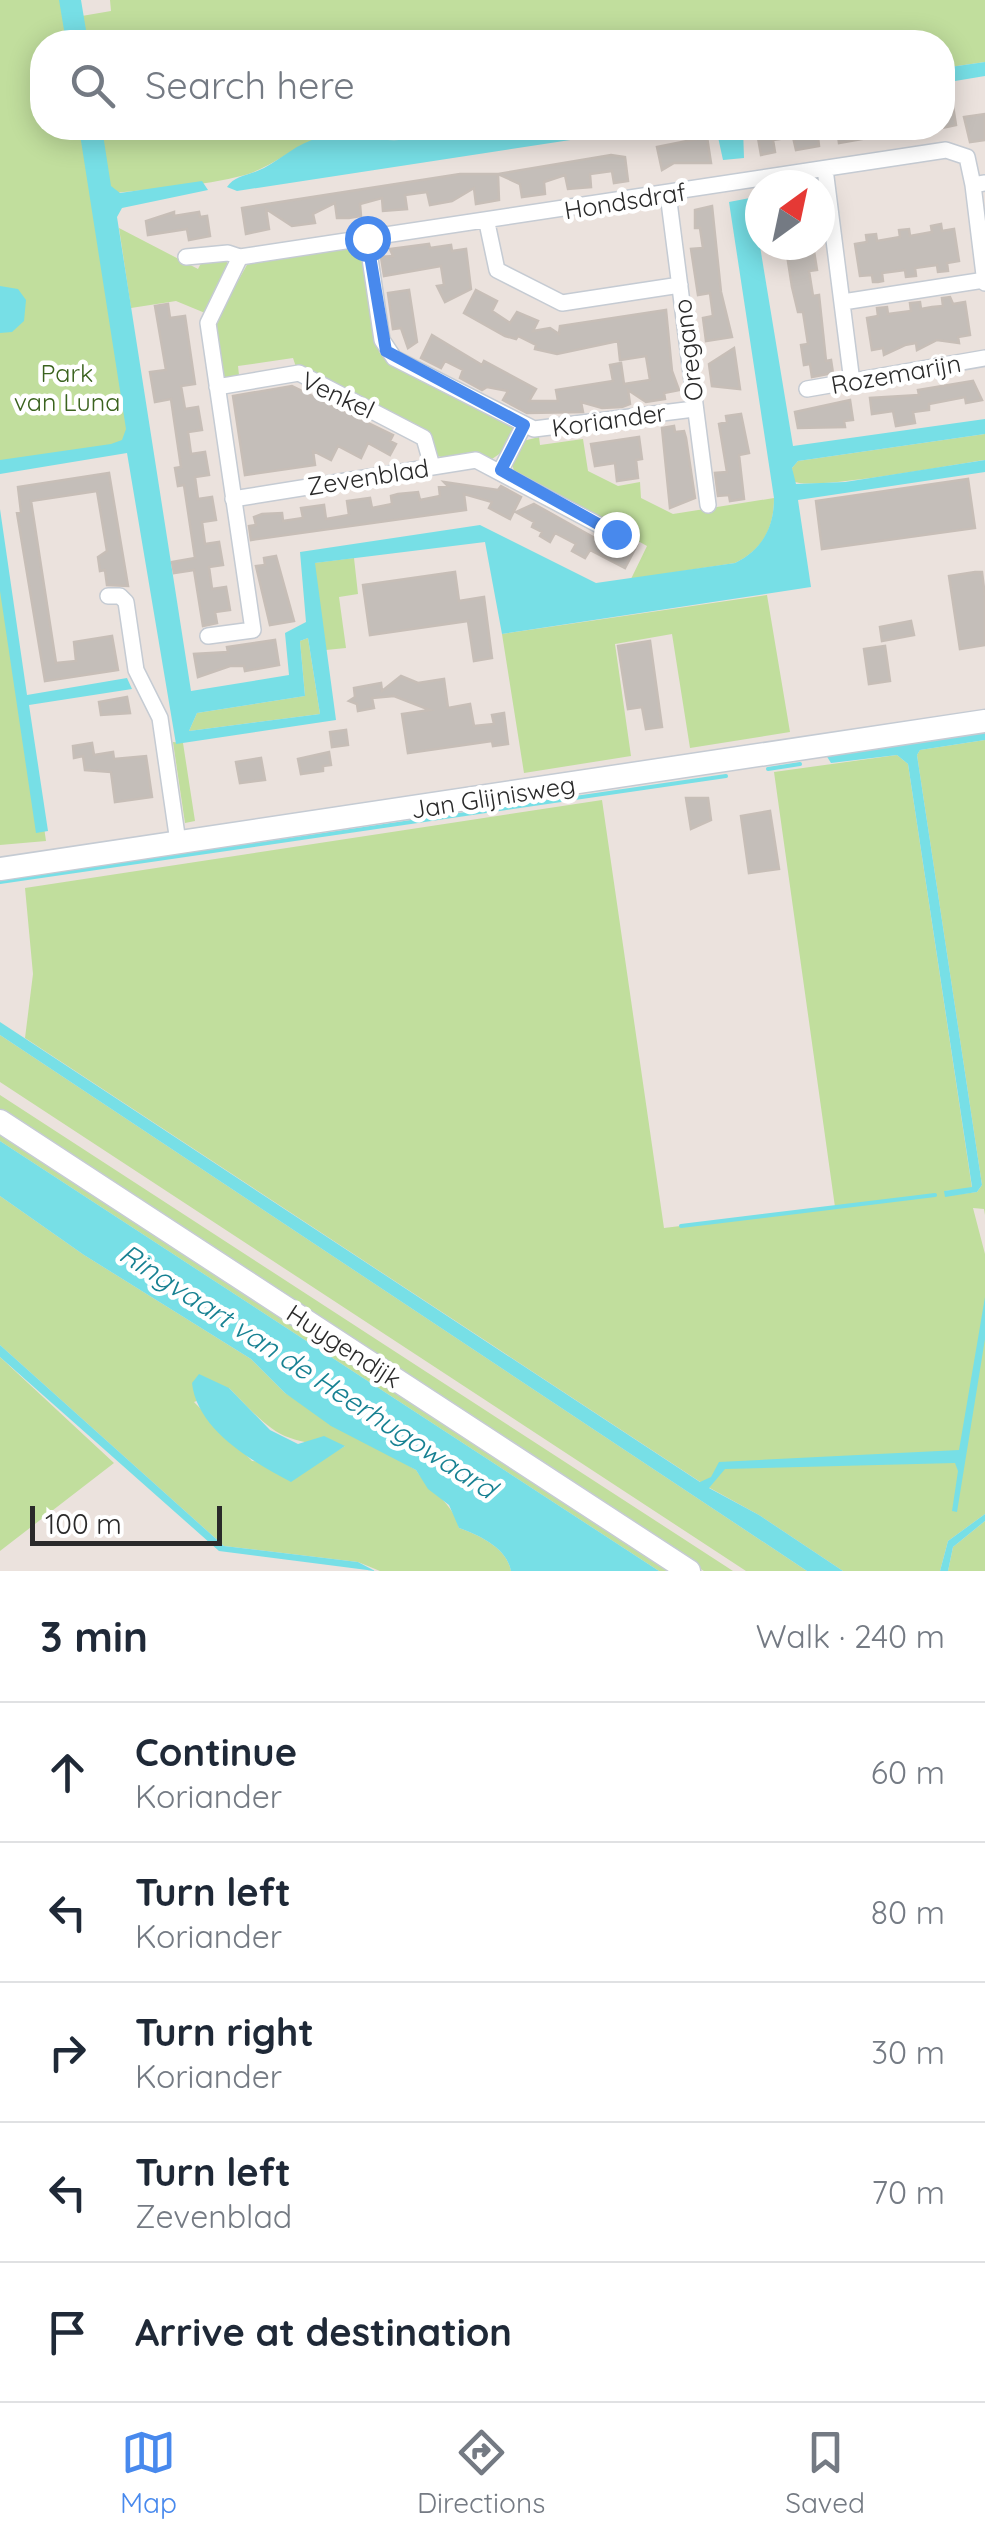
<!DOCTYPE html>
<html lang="en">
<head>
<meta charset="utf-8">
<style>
  :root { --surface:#fff; --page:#f6f6f7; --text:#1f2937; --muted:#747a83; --line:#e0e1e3; --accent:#4889ed }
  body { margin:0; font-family:Quicksand,sans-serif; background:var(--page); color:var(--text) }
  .compass { position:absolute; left:745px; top:170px; width:90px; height:90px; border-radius:50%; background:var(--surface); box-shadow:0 5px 25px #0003; rotate:33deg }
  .scale { position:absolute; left:30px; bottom:25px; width:192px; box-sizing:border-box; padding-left:10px; border:5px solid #2a2a2a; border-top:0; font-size:28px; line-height:35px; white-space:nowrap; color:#2a2a2a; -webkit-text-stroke:8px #fff; paint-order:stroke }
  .stop { position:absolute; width:30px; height:30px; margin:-22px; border:8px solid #4889ed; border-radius:50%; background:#fff }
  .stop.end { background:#4889ed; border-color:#fff; box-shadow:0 2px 10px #0008 }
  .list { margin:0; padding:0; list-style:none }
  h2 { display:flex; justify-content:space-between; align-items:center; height:130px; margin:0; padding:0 40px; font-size:42px }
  h2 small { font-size:32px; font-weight:400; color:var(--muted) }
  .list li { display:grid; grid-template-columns:65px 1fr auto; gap:30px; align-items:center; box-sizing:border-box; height:140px; padding:0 40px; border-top:2px solid var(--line) }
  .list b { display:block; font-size:38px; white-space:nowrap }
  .list p { margin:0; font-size:32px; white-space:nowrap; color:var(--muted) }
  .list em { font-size:32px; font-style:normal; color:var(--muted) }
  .icon { flex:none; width:55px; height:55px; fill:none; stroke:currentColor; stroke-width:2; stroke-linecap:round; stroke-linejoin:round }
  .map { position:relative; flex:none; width:985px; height:1571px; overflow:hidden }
  .search { position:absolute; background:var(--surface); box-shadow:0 5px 25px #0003; left:30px; right:30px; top:30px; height:110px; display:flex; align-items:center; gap:25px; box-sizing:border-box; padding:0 35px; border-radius:40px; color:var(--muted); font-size:38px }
  .sheet { height:830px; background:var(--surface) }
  nav { display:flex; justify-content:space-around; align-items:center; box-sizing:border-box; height:140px; border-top:2px solid var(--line); background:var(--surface); font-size:28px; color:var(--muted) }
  nav a { display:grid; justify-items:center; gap:5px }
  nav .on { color:var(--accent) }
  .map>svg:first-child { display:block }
  .green { fill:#c1de9d; fill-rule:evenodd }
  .water { fill:#77dfe6; fill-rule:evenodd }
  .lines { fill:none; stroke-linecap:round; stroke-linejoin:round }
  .stream { stroke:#77dfe6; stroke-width:4 }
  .building { fill:#c4beb9; stroke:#c7beb7; stroke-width:2.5 }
  .street-casing { stroke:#c5cbd3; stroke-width:18 }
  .secondary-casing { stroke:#c5cbd3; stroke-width:25 }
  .street { stroke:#fff; stroke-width:15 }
  .secondary { stroke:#fff; stroke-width:22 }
  .route { stroke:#4889ed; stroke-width:12 }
  .labels { text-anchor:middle; stroke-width:9; stroke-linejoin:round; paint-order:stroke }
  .street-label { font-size:25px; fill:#2a2a2a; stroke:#fff }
  .park-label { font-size:25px; fill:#3b631f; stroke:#fff }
  .water-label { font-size:28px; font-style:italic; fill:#178192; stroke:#fff }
</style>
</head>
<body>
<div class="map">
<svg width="985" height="1571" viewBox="0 0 985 1571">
  <rect width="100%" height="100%" fill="#ebe2dd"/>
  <!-- green -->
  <path class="green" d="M0,0H72L76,17L111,11L110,0H985V62L943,68L942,42H42V128H440C396,151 379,132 336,136C300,139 278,165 245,175C201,187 152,188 107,194L143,445L0,471Z
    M119,228L198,269L202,261H226L228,264L205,313L176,301L131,308Z
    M354,244L361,250L379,352L389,363L518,428L505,450L492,459C473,450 454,463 435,455L428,432L296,367L293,358L238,366L239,375L222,378L214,324L248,263Z
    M985,434V460C955,464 809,492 793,481L792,468L798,461Z
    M539,437L540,445L583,439L588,471L618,486L640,482L641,498L673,514L774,498C774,529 762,550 735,563L631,579L647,546L514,472L512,462L523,441Z
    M0,521L46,841L0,845Z
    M354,558L358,594L339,597L346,648L326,650L314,563Z
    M767,595L790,732L690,748L672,634L615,644L631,756L524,773L502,634Z
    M308,638L320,714L189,731L197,713L305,696L300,641Z
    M985,740V1215L984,1209L973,1208L985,1254V1514L948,1541L940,1571H843L759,1515L708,1487L25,1038L33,974L25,888L602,800L664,1228L835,1207L774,772L897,755L908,764L972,1188L945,1191V1196L977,1192L982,1185L917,755L920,750Z
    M173,742L183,743L195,821L185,823Z
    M0,1035L807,1571H746L0,1082Z
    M0,1095L733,1571H704L0,1112Z
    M0,1127L681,1571H659L0,1141Z
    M0,1196L84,1255L251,1359L285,1393L416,1470C429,1491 454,1503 459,1528C479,1535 507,1548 511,1571H380L358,1562L224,1546L0,1345ZM229,1388C274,1434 279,1443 345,1446L311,1466L252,1461L194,1402Z
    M0,1357L114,1463L0,1551Z
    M985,1521V1571H948L953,1547Z"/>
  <!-- water -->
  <path class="water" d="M59,0H81L88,42H66Z
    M985,62V76L943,83V68Z
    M79,128H102L111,186L120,193L202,181L208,190L122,208L117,217L191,691L289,675L285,633L306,622L300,552L480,525L596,583L735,563C761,550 774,529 774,498L729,202L750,198L753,204L793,446L985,419V434L798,461L792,468L796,484L845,482L985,460V472L798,500L811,587L502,634L485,542L315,563L336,720L176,744L127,453L0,474V460L111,444L122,440L126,429ZM308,638L320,714L189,731L197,713L305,696L300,641Z
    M440,128H649L237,191L227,187C235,175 248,176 264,168C283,158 297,143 319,138C366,127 388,155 440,128Z
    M716,128H743L744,158L723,160Z
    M0,286L18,289L26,300L24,321L12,332L0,333Z
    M0,509L27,695L127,678L132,689L29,705L48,831L36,833L0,591Z
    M985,732V740L920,750L917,755L982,1185L977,1192L945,1197L944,1191L972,1187L908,764L897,755L831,763L826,755Z
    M0,1022L700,1482L711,1477L719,1462L959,1450L985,1297V1339L957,1512L952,1511L958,1471L955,1463L725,1469L709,1488L759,1515L843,1571H807L0,1035Z
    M0,1141L659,1571H511C507,1548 479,1535 459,1528L449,1505L428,1489L416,1470L331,1426L285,1393L251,1359L84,1255L0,1196Z
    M0,1345L224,1546L358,1562L375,1571L219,1551L0,1357Z
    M199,1374L229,1388L270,1430L298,1444L324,1436L345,1446L291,1482C253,1462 197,1430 192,1383Z
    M985,1514V1521L953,1547L948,1571H940L948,1541Z"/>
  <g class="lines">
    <!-- stream -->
    <path class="stream" d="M768,769L800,764
      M0,882L726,776
      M681,1226L935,1195"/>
  </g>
  <!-- building -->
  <path class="building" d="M953,106L956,125L942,128V108Z
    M985,114V140L970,142L964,117Z
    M770,128H817L819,146L796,150L793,137L773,140L775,152L761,155L757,132Z
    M837,128H860L862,139L839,143Z
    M707,137L711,163H674L662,170L657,147Z
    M611,155L625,157L628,181L614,183L612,171L590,174L591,187L568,189L565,175L544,182L545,194L522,197L520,184L498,174Z
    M460,174H498L499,200L476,204L474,188L452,201L430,205L427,192L405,195L407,209L383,211L382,198L360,204L361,216L349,218H337L335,203L313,214L315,223L292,226L266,209L269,229L246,234L242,208Z
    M712,206L721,292L732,337L706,341L703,318L713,316L710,293L698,295L691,249L703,248L700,228H695V210Z
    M174,212V216L199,212L200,217L207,216L210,236L189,240L187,229L148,235L146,221Z
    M941,224L942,231L954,229L959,261L947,263L948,271L938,272L937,265L915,268L916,276L906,277L905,270L882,273L883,281L878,282H873L872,275L860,276L855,244L867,242L866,235L876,234L877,241L900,237L899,230L909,229L910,236L932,232L931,226Z
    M429,244L430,248L451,245L452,251L466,249L471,289L445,302L437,286L444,285L441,266L384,276L381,257L393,256L390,249Z
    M791,245H813L817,270L809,271L813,296L819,295L826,361L831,360L833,373L812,377L810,364L804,365L801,345L808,344L803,312H798L792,287L787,255L792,254Z
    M409,290L417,342L408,348L401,328L393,329L388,293Z
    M476,290L497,301L492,311L510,323L517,312L538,321L533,331L550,328L559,334L560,326L666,310L672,371L679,390L664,393L665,399L646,402L628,390L630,404L622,407L602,408L581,402L583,412L527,413L503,400L508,391L487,387L482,390L460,378L463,370L445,361L441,368L421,358L432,335L482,365L484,361L536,389L529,401H558L556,390L613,381L610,365L621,363L624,384L650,380L646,356L620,360L618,341L557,354L535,349L536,345L518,336L516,339L505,336L464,313Z
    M950,297L953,304L965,302L970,335L958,337L959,343L937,340L917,350L916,343L905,345L884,355L883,348L872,350L867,318L878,316L877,308L887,307L888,314L911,311L910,303L920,302L921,309L932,307L943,306L942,298Z
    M168,304L170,318L185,316L195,384L181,386L185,409L198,407L202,430L188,432L191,454L205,452L209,475L195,477L198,499L212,497L216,520L202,522L205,544L219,542L223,565L209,567L212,589L226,587L230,610L215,612L217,623L203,626L194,570L174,573L172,562L195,558L184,485L178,486L175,468L181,467L171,399L155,402L150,372L166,370L155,306Z
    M734,348L740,389L712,386L709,364Z
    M973,381L982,400L966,403L965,397L929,404V410L913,412L915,423L896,426L893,411L872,414L870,398L919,395L918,390Z
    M292,386L393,435L390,441L396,444L390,455L368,443L361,458L338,446L331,460L313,451L315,465L245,475L233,396Z
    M850,400L853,420L844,421L845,427L798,428L795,412Z
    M741,414L749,453L739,455L744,499L730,501L729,495L718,496L715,473L727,472L719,424L727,422L726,416Z
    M674,426L675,432L684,431L686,438L695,498L670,508L662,428Z
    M639,437L642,459L636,460L638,478L617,481L615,463L595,466L591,444Z
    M109,473L128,586L107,585L105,570L100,571L98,557L107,551L97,491L31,501L56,663L76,661L74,642L112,636L118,670L45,681L17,513L21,512L18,487Z
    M968,479L975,528L822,549L816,501Z
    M444,482L498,490L501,486L521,497L510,519L489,508L492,502L464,494L466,510L251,540L249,526L256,525L254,517L262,514L282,513L283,521L303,518L301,508L324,505L326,519L349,515L347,501L370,498L372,508L392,504L391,496L398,494L418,492L420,500L440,496L439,487L448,486Z
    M534,504L618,551L626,539L637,545L625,568L590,550L585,558L572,551L576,544L555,533L550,542L540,536L542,532L532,527L534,522L516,512Z
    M276,556L294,621L270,625L256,566L265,565L264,558Z
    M455,572L459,601L484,597L492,658L474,661L468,621L370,635L363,585Z
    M975,572H982L985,597V645L960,649L949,576Z
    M911,621L914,635L882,641L880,627Z
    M275,640L279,665L245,671L244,666H230L198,677L194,654L228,652L227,647Z
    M650,641L662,727L646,729L642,707L628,709L618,646Z
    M885,646L890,681L869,684L864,649Z
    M401,676L418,683L444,679L448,708L470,704L474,726L494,724L492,715L504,713L508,744L493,746L492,741L408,753L402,714L430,710L394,696L372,698L374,708L358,711L357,704L349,701L355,697L354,688L381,683L382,691Z
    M127,697L130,713L101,715L99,702Z
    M346,730L348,745L332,747L330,732Z
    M92,743L94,755L113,752L114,759L146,756L152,797L115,802L111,772L85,770L83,756L74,758L73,746Z
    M329,752L331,765L323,766V771L301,774L298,759Z
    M261,758L265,780L240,783L236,762Z
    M686,798H708L711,820L691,829Z
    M770,811L779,869L749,873L741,816Z"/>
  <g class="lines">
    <defs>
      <path id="street" d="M825,169L852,382
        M973,185L985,283
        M668,194L708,505
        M487,223L497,270L562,303L680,285
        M367,238L382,340L394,358L534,429L694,409
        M186,257L228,253L240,257
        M843,302L985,280
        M217,387L299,373L424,438L432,466
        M807,389L985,358
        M501,470L524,425
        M233,499L476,460L616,534
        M108,596H120L126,602L136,670L160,718L178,842
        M208,636L253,630L208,323L240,257L946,150L967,157L973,185L985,183"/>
      <path id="secondary" d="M0,869L985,721
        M0,1121L689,1571"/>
    </defs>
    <!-- street casing -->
    <use href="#street" class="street-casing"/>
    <!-- secondary casing -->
    <use href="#secondary" class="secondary-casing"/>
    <!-- street -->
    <use href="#street" class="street"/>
    <!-- secondary -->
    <use href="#secondary" class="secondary"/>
  </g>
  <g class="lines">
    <!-- route -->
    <path class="route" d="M367,238L386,351L524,425L501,470L616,534"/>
  </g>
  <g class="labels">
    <!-- street labels -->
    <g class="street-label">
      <text transform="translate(625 201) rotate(-9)" y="9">Hondsdraf</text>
      <text transform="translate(688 350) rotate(-97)" y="9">Oregano</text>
      <text transform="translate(896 374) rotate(-10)" y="9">Rozemarijn</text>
      <text transform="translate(338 395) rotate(25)" y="9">Venkel</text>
      <text transform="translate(609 420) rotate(-8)" y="9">Koriander</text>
      <text transform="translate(368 477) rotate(-9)" y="9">Zevenblad</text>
      <text transform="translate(493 797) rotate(-9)" y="9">Jan Glijnisweg</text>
      <text transform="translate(344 1346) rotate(33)" y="9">Huygendijk</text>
    </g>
    <!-- park labels -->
    <g class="park-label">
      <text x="67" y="382">Park<tspan x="67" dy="29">van Luna</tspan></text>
    </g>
    <!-- water labels -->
    <g class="water-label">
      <text transform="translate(308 1371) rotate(33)" y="10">Ringvaart van de Heerhugowaard</text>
    </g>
  </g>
</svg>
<svg class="compass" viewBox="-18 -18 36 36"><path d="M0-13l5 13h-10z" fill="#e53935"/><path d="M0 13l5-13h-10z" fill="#747a83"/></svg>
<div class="scale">100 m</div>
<div class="stop" style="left:367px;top:238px"></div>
<div class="stop end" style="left:616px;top:534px"></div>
<div class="search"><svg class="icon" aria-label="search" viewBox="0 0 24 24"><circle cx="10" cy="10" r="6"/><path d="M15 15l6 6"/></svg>Search here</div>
</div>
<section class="sheet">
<h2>3 min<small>Walk · 240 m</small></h2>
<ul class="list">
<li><svg class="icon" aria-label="ahead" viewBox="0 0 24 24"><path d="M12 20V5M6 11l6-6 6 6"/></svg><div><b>Continue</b><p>Koriander</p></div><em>60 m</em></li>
<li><svg class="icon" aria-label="left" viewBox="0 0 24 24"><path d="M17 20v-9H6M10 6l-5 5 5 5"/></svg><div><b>Turn left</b><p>Koriander</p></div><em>80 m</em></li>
<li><svg class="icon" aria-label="right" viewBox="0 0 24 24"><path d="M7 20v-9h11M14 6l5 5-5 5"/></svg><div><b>Turn right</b><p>Koriander</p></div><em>30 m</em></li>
<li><svg class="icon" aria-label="left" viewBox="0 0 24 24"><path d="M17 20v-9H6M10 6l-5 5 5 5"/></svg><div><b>Turn left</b><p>Zevenblad</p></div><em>70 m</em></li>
<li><svg class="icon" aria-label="arrive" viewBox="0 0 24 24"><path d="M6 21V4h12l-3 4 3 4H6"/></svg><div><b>Arrive at destination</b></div></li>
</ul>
</section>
<nav>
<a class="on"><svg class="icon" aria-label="map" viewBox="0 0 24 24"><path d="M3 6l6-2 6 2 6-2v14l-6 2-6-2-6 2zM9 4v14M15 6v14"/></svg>Map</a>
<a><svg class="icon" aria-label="directions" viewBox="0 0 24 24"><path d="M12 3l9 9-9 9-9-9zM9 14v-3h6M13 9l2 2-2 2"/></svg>Directions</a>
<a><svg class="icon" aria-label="saved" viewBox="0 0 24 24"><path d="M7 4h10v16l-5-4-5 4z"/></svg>Saved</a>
</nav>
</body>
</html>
